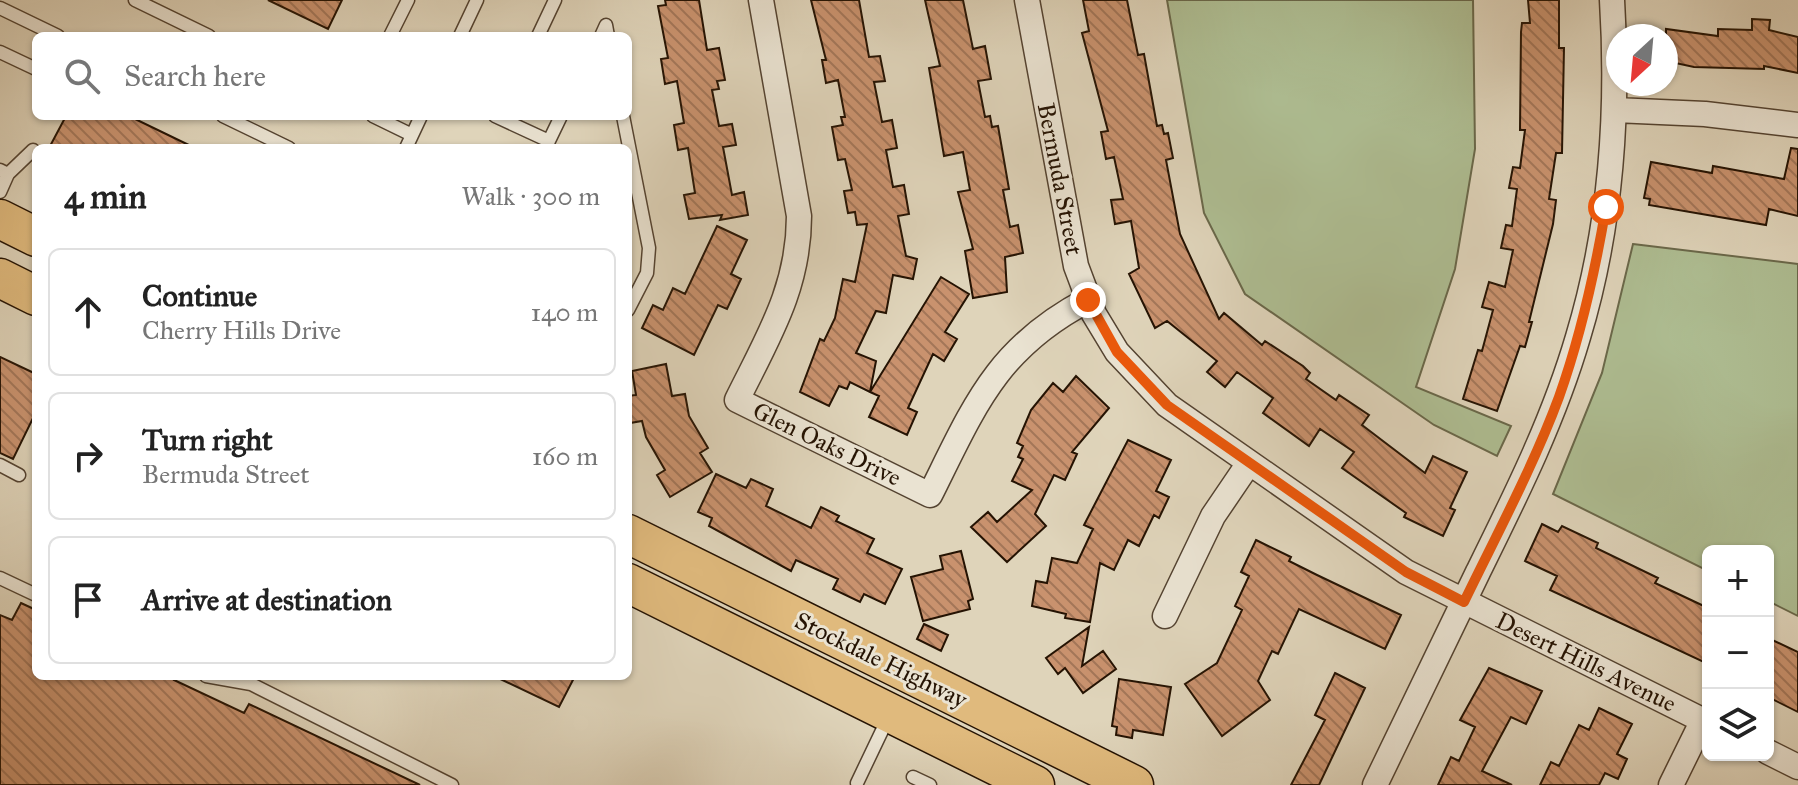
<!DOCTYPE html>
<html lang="en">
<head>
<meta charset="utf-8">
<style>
  :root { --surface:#fff; --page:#f6f6f6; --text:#222; --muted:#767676; --line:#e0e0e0 }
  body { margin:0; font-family:"IM FELL Great Primer",serif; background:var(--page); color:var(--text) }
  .controls { position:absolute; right:24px; bottom:24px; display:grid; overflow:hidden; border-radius:12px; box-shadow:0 2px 6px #0004 }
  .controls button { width:72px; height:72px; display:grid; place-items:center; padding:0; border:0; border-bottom:2px solid var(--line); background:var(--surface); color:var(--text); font:40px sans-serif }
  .compass { position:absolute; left:1606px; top:24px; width:72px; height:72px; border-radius:50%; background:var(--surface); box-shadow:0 2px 6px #0004; rotate:206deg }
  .stop { position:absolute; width:24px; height:24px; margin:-18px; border:6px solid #ea580c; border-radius:50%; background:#fff }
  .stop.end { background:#ea580c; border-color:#fff; box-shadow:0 2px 8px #0008 }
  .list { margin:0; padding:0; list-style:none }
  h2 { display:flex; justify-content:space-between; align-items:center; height:104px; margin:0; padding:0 32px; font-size:34px }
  h2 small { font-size:26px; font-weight:400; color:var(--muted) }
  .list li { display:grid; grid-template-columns:52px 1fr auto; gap:24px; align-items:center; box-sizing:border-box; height:128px; margin:0 16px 16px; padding:0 16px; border:2px solid var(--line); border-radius:12px }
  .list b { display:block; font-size:30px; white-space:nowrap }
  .list p { margin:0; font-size:26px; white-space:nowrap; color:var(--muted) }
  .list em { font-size:26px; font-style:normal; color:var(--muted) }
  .icon { flex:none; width:44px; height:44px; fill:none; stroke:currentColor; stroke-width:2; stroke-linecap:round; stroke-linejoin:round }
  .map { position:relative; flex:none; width:1798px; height:785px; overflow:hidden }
  .search { position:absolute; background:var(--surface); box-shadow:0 2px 6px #0004; left:32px; top:32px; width:600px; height:88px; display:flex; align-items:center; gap:20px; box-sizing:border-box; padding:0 28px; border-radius:12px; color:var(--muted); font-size:30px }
  .panel { position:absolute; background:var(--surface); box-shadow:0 2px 6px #0004; left:32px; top:144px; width:600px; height:536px; border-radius:12px }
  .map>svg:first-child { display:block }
  .green { fill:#aebd92; stroke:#6a684a; stroke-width:2 }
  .building { fill:url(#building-back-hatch); stroke:#251303; stroke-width:2 }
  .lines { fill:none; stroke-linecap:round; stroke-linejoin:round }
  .service-casing { stroke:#544331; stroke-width:15 }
  .minor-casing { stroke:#544331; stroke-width:27 }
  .primary-casing { stroke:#251303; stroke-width:41 }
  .service { stroke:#eae3d2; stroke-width:12 }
  .minor { stroke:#eae3d2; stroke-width:24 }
  .primary { stroke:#e0ba7d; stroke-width:38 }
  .route { stroke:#ea580c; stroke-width:10 }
  .labels { text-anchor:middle; stroke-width:6; stroke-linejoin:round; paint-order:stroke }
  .street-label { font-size:24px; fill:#251303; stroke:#eae3d2 }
</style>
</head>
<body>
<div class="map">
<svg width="1798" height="785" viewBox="0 0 1798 785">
  <defs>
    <pattern id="building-back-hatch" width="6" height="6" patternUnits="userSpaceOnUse" patternTransform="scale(2)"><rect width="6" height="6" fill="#c9926e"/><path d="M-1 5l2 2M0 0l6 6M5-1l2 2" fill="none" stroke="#a37658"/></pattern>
  </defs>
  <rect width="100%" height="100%" fill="#dfd4ba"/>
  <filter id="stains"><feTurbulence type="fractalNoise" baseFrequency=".0025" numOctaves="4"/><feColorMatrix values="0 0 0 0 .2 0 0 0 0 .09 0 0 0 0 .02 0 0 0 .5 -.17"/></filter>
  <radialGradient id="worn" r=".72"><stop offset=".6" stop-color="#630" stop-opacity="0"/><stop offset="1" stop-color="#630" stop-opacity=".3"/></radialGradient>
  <!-- green -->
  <path class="green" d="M1167,0H1473L1475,149L1455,269L1416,387L1511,426L1497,456L1434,425L1245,294L1204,213Z
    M1633,244L1798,264V616L1768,601V551H1708V571L1553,494L1602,373Z"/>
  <!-- building -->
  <path class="building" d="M268,0H342L328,29Z
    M665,0H699L707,50L719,48L725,80L717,81L719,89L712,90L719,126L732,124L736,145L723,147L732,195L744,192L748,215L720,220L722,215L689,219L684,195L695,193L688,148L678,150L674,125L684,123L677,81L665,84L661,59L668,58L658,6L666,5Z
    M811,0H859L869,57L880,56L885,81L874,82L882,122L892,120L897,148L886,150L893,187L904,185L909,214L898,216L906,256L917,259L913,279L893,275L886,313L876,311L856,353L876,361L870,392L850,382L847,389L839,386L829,406L800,392L820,339L824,341L835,318L843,279L855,282L867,224L857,225L855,212L848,213L844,191L852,190L845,159L838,160L832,127L843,125L841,117H845L838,80L826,83L822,60H826Z
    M925,0H963L973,49L985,46L991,79L978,81L985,117L990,116L992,127L998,126L1009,189L1003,190L1010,227L1018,225L1023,253L1005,257L1007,292L973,298L965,251L973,249L958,192L970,190L963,152L944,156L929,68L940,66Z
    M1083,0H1127L1138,55L1144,54L1157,126L1162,125L1164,134L1168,133L1173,158L1166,160L1180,234L1219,319L1224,313L1262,345L1265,341L1303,366L1310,373L1306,379L1336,400L1339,395L1369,415L1362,425L1425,473L1433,456L1467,472L1450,508L1455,510L1443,536L1404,517L1406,513L1342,468L1354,452L1320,429L1309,446L1263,413L1273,398L1237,372L1225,387L1207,372L1217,361L1167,321L1155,328L1129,274L1139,268L1131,221L1115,224L1111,200L1123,199L1114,157L1106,159L1101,132L1108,131L1082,33L1089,31Z
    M1528,0H1559V48H1564L1562,153H1556L1549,199L1556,200L1553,224L1529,322H1532L1525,347L1520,346L1497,411L1463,399L1478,350L1482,351L1493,310L1482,307L1489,282L1505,287L1513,250L1501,248L1506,225L1512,226L1517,189L1509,188L1513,167L1520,168L1525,130H1520L1521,32L1522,23H1530Z
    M1752,19L1770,20L1769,30L1798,37V73L1764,66V69L1694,67L1666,61V29L1718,36V29L1752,30Z
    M66,116H129L195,148H49Z
    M1791,148L1798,149V216L1769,209L1766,225L1649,205L1650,199L1644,198L1651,162L1712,173L1713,166L1784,179Z
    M717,226L747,240L731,274L741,279L727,309L718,305L694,355L642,328L653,305L663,310L673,288L685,294Z
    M941,277L969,294L945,332L957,339L944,361L933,354L908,408L917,412L907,435L869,417L879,396L870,392Z
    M0,357L36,374V412L13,459L0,453Z
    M666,364L672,396L685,394L689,416L708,448L700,453L712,472L670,497L657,475L665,470L646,437L642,421L630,423L628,412V396L636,395L632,371Z
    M1076,376L1109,408L1072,452L1077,454L1065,480L1054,475L1035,514L1046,526L1007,562L971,527L988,512L997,522L1032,490L1012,481L1023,459L1018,457L1023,446L1017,443L1031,410L1053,383L1063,392Z
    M1128,440L1171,460L1156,491L1169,497L1159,518L1154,515L1139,546L1128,540L1114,570L1100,563L1090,622L1065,618L1066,614L1032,606L1036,581L1047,583L1052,558L1077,563L1093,529L1084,525Z
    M716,474L746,488L751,479L773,489L766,506L811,528L821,507L839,516L836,521L874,539L867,553L902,569L885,604L864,594L860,602L833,589L838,579L796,560L791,571L709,526L712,518L698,512Z
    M1542,524L1558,532L1562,526L1598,543L1596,548L1658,578L1655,583L1708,608V664L1550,590L1557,576L1525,561Z
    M1256,540L1291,557L1289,561L1317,575L1401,615L1385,649L1299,609L1278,654L1272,651L1258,681L1270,700L1222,736L1185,684L1217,663L1242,610L1235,606L1249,576L1241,572Z
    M961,551L973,599L968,601L970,609L923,621L911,577L943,569L940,556Z
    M21,603L36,610V676H176L174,680L244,713L249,704L420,785H0V615L12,620Z
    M924,624L948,635L941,651L917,639Z
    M1089,627L1082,666L1103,651L1116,669L1083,693L1065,668L1058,674L1046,658Z
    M1768,638L1798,652V712L1768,697Z
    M1489,668L1542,691L1526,724L1511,717L1482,771L1512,785H1438L1451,757L1459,761L1475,727L1460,720Z
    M1335,673L1365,688L1319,785H1291L1325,720L1315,715Z
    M494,676H575L559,707Z
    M1119,679L1171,687L1163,735L1133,730L1132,738L1116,735L1117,727L1112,726Z
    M1599,708L1632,724L1617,754L1627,759L1618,779L1605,773L1599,785H1540L1551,762L1559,766L1579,725L1589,730Z"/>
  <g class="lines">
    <defs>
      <path id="service" d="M135,0L209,36
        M0,8L58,36
        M390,36L408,0
        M460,36L477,0
        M538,36L555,0
        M601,36L606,25L608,36
        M0,52L36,69
        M223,116L289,148
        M373,116L412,135
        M495,116L549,141
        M623,116L649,248L647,273L628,310
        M547,145L561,116
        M406,148L421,116
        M0,170L8,174L0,192
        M8,174L33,150
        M0,465L19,475
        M0,578L36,595
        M206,676L251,684L452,785
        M913,777L930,785
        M857,783L889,716"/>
      <path id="minor" d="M761,0L799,216C799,288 768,337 737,400L930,495C974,407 996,348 1088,300
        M1027,0L1076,266L1094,314L1117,352L1167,405L1406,572L1708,723
        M1615,110L1705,114L1798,125
        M1165,616L1213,516L1249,463
        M1768,752L1798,767
        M1375,785C1410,714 1444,643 1478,572C1516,495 1554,419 1578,337C1611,228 1619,113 1612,0
        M1671,785L1703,720"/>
      <path id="primary" d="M0,219L36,237
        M0,278L36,296
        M628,534L1134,785
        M628,583L1035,785"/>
    </defs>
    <!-- service casing -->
    <use href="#service" class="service-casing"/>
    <!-- minor casing -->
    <use href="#minor" class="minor-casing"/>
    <!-- primary casing -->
    <use href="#primary" class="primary-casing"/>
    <!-- service -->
    <use href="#service" class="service"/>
    <!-- minor -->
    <use href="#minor" class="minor"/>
    <!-- primary -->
    <use href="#primary" class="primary"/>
  </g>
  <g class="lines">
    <!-- route -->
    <path class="route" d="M1088,300L1117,352L1167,405L1406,572L1464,602C1497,534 1533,467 1559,397C1581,335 1595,272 1606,207"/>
  </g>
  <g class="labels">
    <!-- street labels -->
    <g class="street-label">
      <text transform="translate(1060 179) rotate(79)" y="8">Bermuda Street</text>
      <text transform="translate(827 444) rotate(26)" y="8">Glen Oaks Drive</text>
      <text transform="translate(881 660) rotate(26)" y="8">Stockdale Highway</text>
      <text transform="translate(1586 662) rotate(26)" y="8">Desert Hills Avenue</text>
    </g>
  </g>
  <rect width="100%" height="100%" filter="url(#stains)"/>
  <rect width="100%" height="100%" fill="url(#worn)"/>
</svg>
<div class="controls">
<button>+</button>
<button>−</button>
<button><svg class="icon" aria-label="layers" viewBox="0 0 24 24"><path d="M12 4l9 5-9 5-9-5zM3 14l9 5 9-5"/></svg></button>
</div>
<svg class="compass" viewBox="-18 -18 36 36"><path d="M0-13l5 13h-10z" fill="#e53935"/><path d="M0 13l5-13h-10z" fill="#767676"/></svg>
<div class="stop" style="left:1606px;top:207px"></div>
<div class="stop end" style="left:1088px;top:300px"></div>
<div class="search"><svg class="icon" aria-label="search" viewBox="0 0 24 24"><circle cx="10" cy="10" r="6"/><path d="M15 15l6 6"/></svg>Search here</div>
<section class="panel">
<h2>4 min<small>Walk · 300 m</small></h2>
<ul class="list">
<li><svg class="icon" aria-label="ahead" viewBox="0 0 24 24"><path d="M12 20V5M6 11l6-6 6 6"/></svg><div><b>Continue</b><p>Cherry Hills Drive</p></div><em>140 m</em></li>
<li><svg class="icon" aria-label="right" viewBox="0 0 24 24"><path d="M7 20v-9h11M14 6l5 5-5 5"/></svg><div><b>Turn right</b><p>Bermuda Street</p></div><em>160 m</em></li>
<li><svg class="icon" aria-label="arrive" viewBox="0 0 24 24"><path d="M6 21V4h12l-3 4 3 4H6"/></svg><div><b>Arrive at destination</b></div></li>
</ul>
</section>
</div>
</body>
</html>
